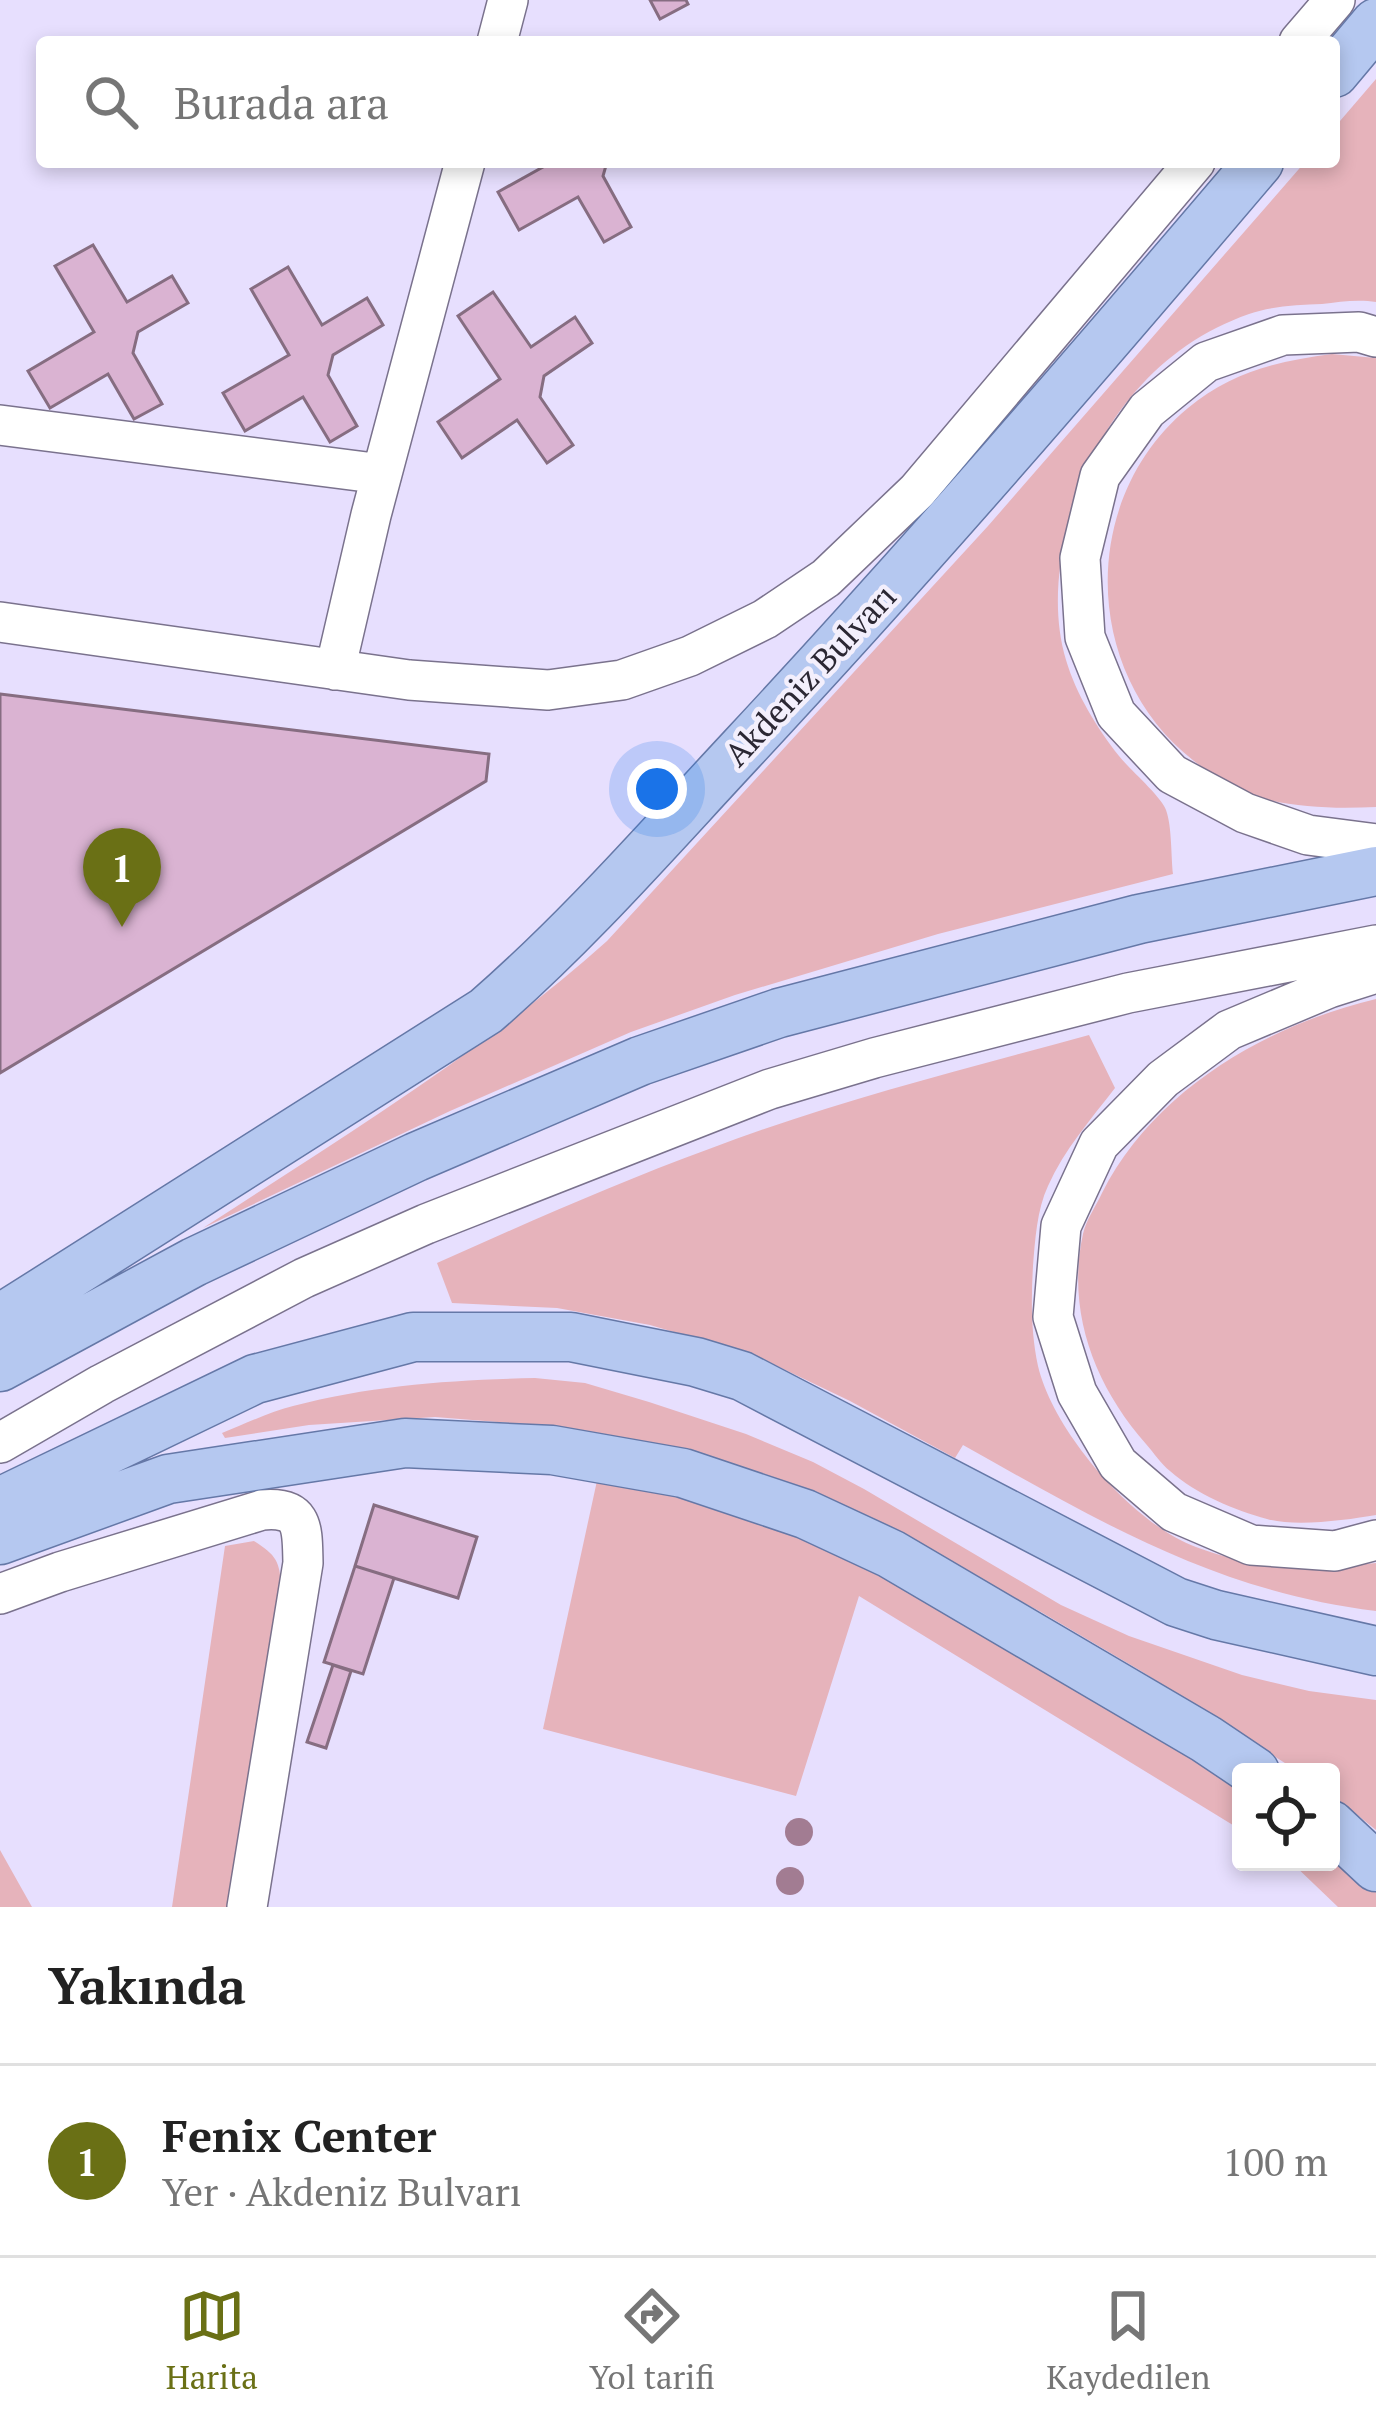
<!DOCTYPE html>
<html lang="tr">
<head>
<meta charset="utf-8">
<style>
  :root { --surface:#fff; --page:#f6f6f6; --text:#222; --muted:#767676; --line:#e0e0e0; --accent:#6a7015 }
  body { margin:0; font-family:"PT Serif",serif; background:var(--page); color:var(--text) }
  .controls { position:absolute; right:36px; bottom:36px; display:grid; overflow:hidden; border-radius:12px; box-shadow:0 6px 18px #0003 }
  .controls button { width:108px; height:108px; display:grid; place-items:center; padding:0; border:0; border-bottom:3px solid var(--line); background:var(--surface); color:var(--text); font:60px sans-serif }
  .you { position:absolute; left:657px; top:789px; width:42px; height:42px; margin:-30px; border:9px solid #fff; border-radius:50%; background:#1a73e8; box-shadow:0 0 0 18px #1a73e833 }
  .badge { display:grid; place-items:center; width:78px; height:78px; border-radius:50%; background:var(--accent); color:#fff; font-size:39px; font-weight:700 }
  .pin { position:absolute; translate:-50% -99px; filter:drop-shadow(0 3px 6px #0008) }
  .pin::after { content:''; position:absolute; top:63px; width:42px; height:36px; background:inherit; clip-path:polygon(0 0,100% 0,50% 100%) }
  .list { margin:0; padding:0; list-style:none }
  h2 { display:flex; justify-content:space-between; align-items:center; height:156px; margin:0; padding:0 48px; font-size:51px }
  h2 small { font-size:39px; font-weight:400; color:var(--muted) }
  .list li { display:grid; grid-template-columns:78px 1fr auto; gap:36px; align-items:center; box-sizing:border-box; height:192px; padding:0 48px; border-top:3px solid var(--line) }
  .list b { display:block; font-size:45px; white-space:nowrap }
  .list p { margin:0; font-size:39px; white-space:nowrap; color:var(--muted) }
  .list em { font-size:39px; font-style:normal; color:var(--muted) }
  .icon { flex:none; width:66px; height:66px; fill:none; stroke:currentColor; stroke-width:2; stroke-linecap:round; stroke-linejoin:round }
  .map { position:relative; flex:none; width:1376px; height:1907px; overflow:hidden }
  .search { position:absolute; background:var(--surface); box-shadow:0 6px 18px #0003; left:36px; right:36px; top:36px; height:132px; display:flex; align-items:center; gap:30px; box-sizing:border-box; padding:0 42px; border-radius:12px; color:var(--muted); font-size:45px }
  .sheet { height:348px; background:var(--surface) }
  nav { display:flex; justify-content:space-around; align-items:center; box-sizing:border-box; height:168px; border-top:3px solid var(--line); background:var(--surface); font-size:33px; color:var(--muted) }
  nav a { display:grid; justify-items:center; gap:6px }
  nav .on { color:var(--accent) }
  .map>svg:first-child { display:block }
  .green { fill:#e6b3bb }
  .building { fill:#dab3d2; stroke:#866d81; stroke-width:3 }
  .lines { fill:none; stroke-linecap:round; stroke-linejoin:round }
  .minor-casing { stroke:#7a728d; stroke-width:42 }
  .major-casing { stroke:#6578a7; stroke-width:51 }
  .minor { stroke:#fff; stroke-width:39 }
  .major { stroke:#b5c8f0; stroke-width:48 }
  .tree { fill:#a27c92 }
  .labels { text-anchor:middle; stroke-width:9; stroke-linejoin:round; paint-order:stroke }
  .street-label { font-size:33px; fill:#2b2733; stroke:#f3effc }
</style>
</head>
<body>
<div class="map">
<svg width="1376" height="1907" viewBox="0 0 1376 1907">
  <rect width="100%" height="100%" fill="#e7dffe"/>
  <!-- green -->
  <path class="green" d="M1376,79V302C1358,299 1339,302 1322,304C1298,305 1272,306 1249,314C1154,347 1091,430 1068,525C1057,570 1053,616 1066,660C1076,694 1097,728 1119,756C1130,770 1161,796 1166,810C1172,826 1171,857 1173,874L938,934L735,995L631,1032L450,1111L203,1228C341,1138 484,1051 607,941L988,526L1305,162H1334V128Z
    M1332,354L1376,358V807C1337,809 1295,808 1257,797C1234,790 1212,775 1194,761C1082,674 1078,499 1188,408C1231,372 1278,361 1332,354Z
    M1376,999V1515C1347,1520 1296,1527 1267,1519C1234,1510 1196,1494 1170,1471C1161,1464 1154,1453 1146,1444C1095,1386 1066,1312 1083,1234C1086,1220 1096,1206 1102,1193C1154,1090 1267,1025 1376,999Z
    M1089,1035L1115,1088C1091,1119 1064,1150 1048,1186C1037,1209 1035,1241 1033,1266C1031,1301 1031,1333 1038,1366C1053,1431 1133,1524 1196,1547C1259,1571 1311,1570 1376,1563V1611C1218,1592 1098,1521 963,1445L955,1458L850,1401L756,1356L650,1325L557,1308L452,1303L437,1263C527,1223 616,1183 709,1149C832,1102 961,1070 1089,1035Z
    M535,1378L585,1383L649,1402L746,1434L813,1462L864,1489L1061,1605L1129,1636L1242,1675L1309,1691L1376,1700V1830L1331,1794V1772H1299L1141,1671L1041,1612L853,1513L586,1433L511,1423L435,1417L309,1425L225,1438L222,1433C245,1424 269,1412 293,1406C373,1385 452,1380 535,1378Z
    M600,1467L796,1520L1241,1779V1830L859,1596L796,1796L543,1729Z
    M254,1541C276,1555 280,1561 281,1587L228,1907H172L225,1546Z
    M1331,1838L1376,1883V1907H1338L1291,1862H1331Z
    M0,1850L32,1907H0Z"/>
  <!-- building -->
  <path class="building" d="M650,0H686L688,4L660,19Z
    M552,162H607L603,176L631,227L604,242L578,197L519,230L498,192Z
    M93,245L127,302L172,276L188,303L138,332L133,353L162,404L134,419L108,374L50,408L28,371L94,332L55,266Z
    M288,267L322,325L367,298L383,325L333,355L328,375L357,426L330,442L303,397L245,431L223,393L289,355L251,289Z
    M493,292L531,347L575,317L592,343L544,376L540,397L573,445L547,463L517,420L462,458L438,422L500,379L458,316Z
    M0,694L489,754L486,781L0,1073Z
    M374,1505L477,1537L458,1598L355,1566Z
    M355,1566L394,1578L363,1674L324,1662Z
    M333,1665L351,1671L326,1748L307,1742Z"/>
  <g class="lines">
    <defs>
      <path id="minor" d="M497,42L508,0
        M1299,42L1335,0
        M1376,337L1359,332L1283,335L1206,362L1147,410L1100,476L1080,558L1085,637L1116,714L1172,774L1245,813L1308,835L1376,844
        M0,425L382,474
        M0,622L409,680L548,690L622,680L690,656L765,619L826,578L917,491L1195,162
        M335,670L371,515L465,162
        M1376,973L1329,988L1229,1030L1163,1079L1099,1144L1061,1226L1053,1317L1077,1393L1118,1464L1174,1512L1251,1545L1335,1551L1376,1540
        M0,1443L102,1384L304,1278L426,1224L770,1089L874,1058L1128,993L1376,945
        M0,1594L60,1572L262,1510C305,1506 302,1529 303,1563L247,1907"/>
      <path id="major" d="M1334,73L1376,23
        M0,1319L486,1011C578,931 658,839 741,750C919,559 1090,361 1259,162
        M0,1367L194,1262L416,1157L640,1061L779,1013L1139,919L1376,871
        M0,1502L255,1379L413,1337H571L696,1362L742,1376L1176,1602L1216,1615L1376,1651
        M0,1540L168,1479L405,1443L552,1450L683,1473L805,1514L891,1554L1206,1739L1255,1772
        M1331,1825L1376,1867"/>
    </defs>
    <!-- minor casing -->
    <use href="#minor" class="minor-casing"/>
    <!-- major casing -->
    <use href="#major" class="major-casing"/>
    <!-- minor -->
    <use href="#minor" class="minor"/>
    <!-- major -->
    <use href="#major" class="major"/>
  </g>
  <!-- trees -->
  <g class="tree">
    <circle cx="799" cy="1832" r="14"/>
    <circle cx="790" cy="1881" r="14"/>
  </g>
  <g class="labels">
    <!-- street labels -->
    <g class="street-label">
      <text transform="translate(810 675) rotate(-47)" y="12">Akdeniz Bulvarı</text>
    </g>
  </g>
</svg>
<div class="controls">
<button><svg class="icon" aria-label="locate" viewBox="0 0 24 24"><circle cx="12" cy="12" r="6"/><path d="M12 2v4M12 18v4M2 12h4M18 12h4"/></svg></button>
</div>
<div class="you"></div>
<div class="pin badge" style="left:122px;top:927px">1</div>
<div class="search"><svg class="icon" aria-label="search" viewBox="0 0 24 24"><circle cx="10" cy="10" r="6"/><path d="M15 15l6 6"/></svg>Burada ara</div>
</div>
<section class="sheet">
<h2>Yakında<small></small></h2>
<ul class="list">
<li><span class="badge">1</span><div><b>Fenix Center</b><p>Yer · Akdeniz Bulvarı</p></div><em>100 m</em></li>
</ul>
</section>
<nav>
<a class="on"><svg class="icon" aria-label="map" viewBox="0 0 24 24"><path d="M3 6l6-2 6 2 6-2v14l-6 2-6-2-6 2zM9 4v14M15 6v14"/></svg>Harita</a>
<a><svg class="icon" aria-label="directions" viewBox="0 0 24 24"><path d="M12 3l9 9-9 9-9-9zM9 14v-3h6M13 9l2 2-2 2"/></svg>Yol tarifi</a>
<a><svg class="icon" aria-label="saved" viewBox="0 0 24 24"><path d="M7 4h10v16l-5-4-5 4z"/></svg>Kaydedilen</a>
</nav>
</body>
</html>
